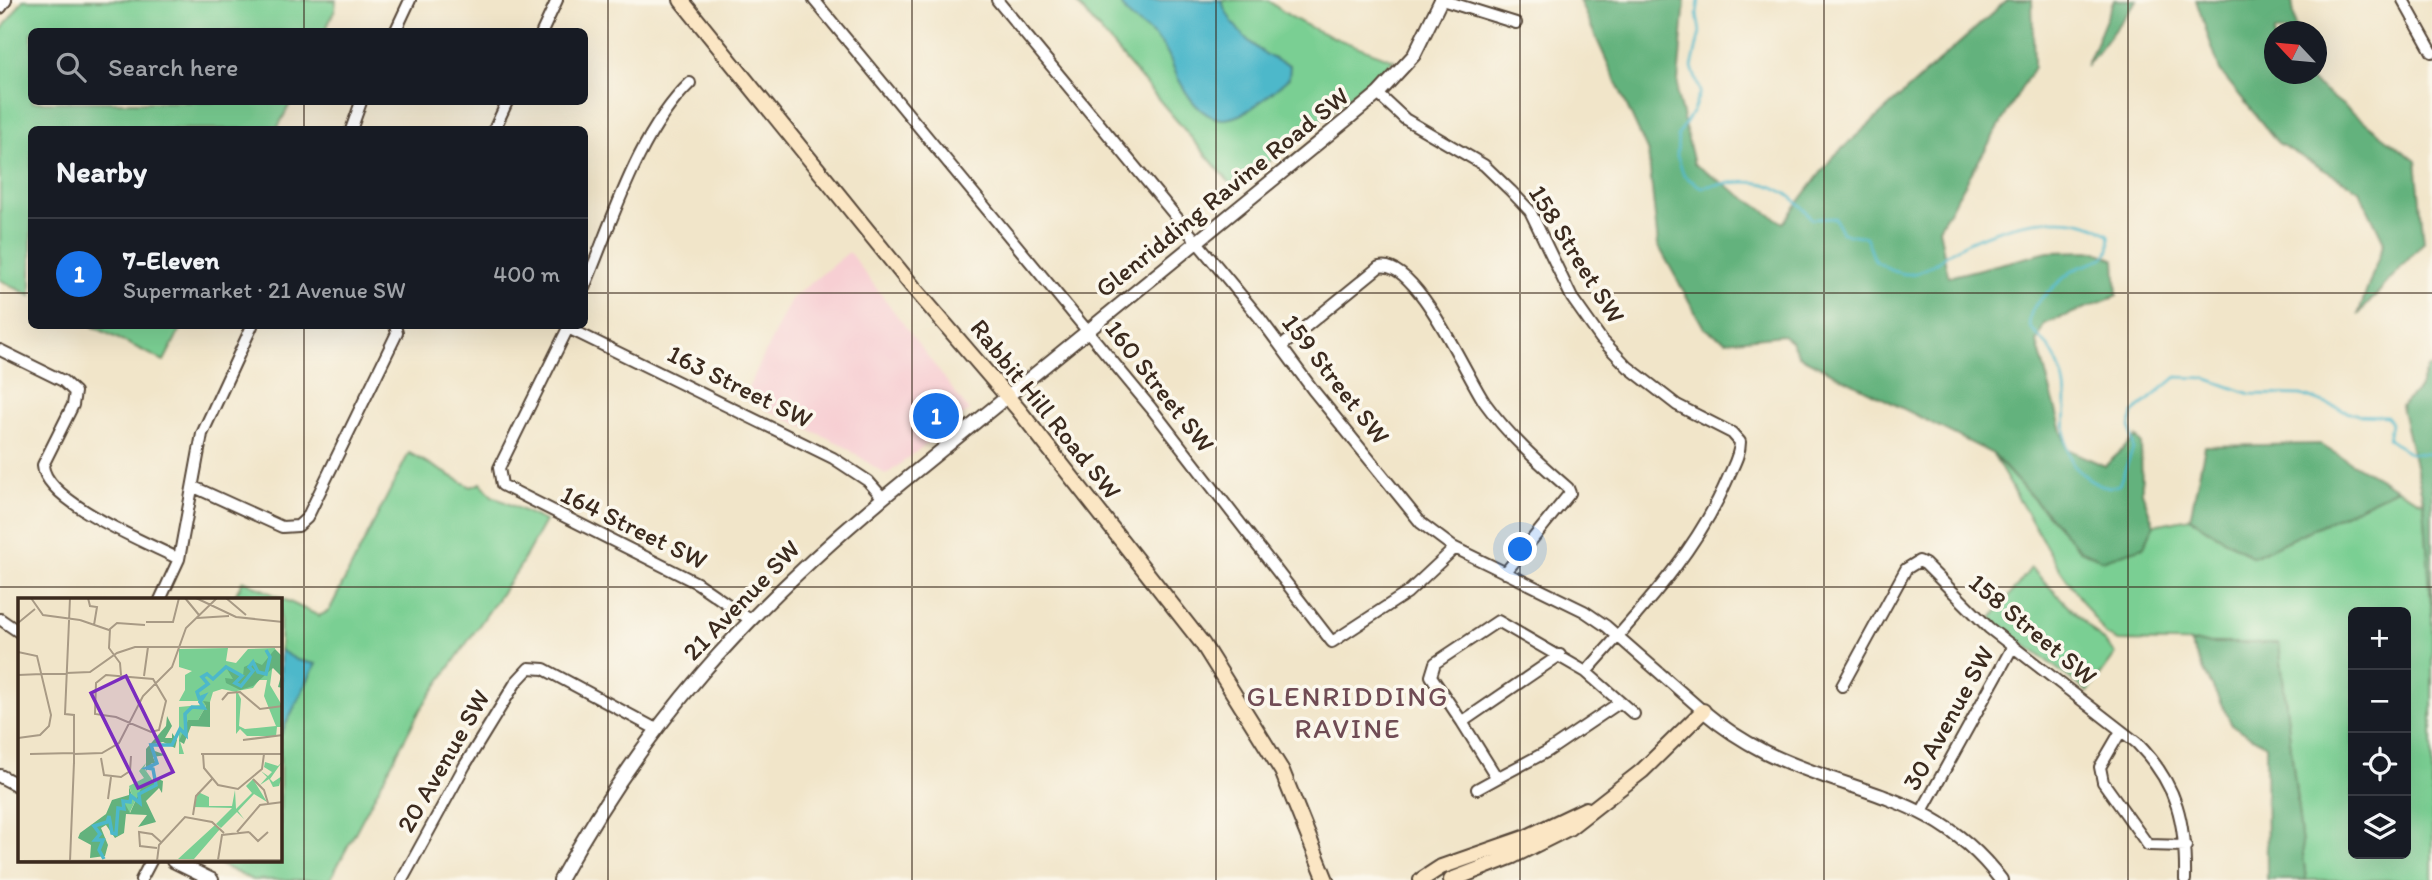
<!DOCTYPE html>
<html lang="en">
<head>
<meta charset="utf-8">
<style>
  :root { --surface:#171b24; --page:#20242c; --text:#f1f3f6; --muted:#9ea1a6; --line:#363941; --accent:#1a73e8 }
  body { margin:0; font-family:Itim,sans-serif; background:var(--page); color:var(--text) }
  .controls { position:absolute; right:21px; bottom:21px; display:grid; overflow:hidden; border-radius:10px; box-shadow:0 7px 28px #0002 }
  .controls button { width:63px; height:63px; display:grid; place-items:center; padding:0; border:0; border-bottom:2px solid var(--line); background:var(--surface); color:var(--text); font:35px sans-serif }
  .compass { position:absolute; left:2264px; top:21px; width:63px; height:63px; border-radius:50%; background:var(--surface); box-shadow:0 7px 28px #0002; rotate:296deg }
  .you { position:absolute; left:1521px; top:550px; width:24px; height:24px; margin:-18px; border:5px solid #fff; border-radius:50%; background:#1a73e8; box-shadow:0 0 0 10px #1a73e833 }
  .badge { display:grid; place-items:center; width:46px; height:46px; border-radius:50%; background:var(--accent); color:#fff; font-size:23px; font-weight:700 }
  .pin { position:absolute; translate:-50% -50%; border:4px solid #fff; box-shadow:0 2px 7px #0006 }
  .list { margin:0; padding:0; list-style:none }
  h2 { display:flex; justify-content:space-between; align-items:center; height:91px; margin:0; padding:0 28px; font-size:30px }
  h2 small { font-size:23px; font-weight:400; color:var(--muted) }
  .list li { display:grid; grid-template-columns:46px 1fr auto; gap:21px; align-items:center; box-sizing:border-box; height:112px; padding:0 28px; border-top:2px solid var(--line) }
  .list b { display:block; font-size:26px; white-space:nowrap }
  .list p { margin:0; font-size:23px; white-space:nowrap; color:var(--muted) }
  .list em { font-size:23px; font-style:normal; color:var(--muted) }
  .icon { flex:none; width:38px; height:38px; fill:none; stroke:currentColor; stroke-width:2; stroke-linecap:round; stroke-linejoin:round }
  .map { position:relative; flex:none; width:2432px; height:880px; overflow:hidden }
  .search { position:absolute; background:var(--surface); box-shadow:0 7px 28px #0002; left:28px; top:28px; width:560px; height:77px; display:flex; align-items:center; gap:18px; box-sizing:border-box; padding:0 24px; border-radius:10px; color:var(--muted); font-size:26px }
  .panel { position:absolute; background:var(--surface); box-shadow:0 7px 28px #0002; left:28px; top:126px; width:560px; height:203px; border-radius:10px }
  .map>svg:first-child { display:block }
  .built { fill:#f7cfd3 }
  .green { fill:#7acf93; stroke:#5a7c58; stroke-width:2; fill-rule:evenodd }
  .forest { fill:#63b27d; stroke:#4f6e4e; stroke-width:2 }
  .water { fill:#4db8ca; stroke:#447174; stroke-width:2 }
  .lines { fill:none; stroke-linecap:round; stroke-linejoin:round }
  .stream { stroke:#4db8ca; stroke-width:2.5 }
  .minor-casing { stroke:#564638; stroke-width:14 }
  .tertiary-casing { stroke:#564638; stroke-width:16 }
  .secondary-casing { stroke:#564638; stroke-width:18 }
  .minor { stroke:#fff; stroke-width:10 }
  .tertiary { stroke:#fff; stroke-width:12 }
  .secondary { stroke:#fbe6c4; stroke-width:14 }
  .grid { fill:none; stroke:#3b2a1e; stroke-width:2; stroke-opacity:0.55 }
  .labels { text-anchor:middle; stroke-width:7; stroke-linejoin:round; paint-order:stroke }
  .street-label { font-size:26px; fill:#3b2a1e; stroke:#fbf7ec }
  .neighbourhood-label { font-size:28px; letter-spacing:2px; fill:#704c55; stroke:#fbf7ec }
  .inset-river { fill:none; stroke:#4db8ca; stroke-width:3.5 }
  .inset-road { fill:none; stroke:#a89a85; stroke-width:2 }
  .view { fill:#7b2cbf; fill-opacity:0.15; stroke:#7b2cbf; stroke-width:3.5 }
  .inset-edge { fill:none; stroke:#3b2a1e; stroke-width:3.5 }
</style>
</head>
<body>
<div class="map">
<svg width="2432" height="880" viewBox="0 0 2432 880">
  <rect width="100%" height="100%" fill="#fbf7ec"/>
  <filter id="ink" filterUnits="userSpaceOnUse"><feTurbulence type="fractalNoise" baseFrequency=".0143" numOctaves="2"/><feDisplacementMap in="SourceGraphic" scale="14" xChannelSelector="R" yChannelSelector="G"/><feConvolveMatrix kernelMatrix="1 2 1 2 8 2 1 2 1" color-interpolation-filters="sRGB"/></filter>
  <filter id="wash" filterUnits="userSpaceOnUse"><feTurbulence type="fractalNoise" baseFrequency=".00686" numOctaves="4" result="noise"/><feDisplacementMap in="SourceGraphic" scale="28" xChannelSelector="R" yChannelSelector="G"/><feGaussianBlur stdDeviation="1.57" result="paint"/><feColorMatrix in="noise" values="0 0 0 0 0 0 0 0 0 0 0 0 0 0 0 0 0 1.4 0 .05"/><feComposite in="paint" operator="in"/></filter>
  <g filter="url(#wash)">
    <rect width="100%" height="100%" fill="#f1e5c9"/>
    <!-- built -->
    <path class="built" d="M849,252L969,411L886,475L841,444L743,399L791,299Z"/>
    <!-- green -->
    <path class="green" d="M23,0H336L335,10L325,31L32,32V102H291L277,129L32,130L31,296L0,280V32Z
      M1074,0H1268C1303,31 1351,43 1394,60L1235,189Z
      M92,326H182L164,361Z
      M409,453L471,487L481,483L492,496L545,521L519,568L420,710L330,880H252L212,861H280V600H233L243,580L319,616L329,611Z
      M1993,455L2080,550L2144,547L2154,525L2190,518L2253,557L2397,489L2424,503L2432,617V880H2306L2279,644L2118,641L2106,635L2057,565ZM2353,612H2406V854H2353Z
      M2031,568L2116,654L2088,692L1991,619Z"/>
    <!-- forest -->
    <path class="forest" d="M1579,0H1685L1677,94L1694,164L1783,223L1832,158L2007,0H2032L2034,67L1939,228L1948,277L2048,252L2095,251L2115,260L2117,296L2044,324L2037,342L2067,449L2105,466L2136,437L2141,443L2142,492L2154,525L2144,547L2102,560L2080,550L1993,454L1799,356L1791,341L1783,335L1726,341L1704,328L1658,245L1648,152Z
      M2114,0H2137L2086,67Z
      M2196,0H2292L2296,31L2274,32V74H2302L2416,161L2424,242L2358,315L2384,242L2359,190L2278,143L2220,71Z
      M2432,366V617L2424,503L2401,406L2420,387L2427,368Z
      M2319,444L2397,489L2253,557L2190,518L2205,446Z
      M2190,643H2279L2306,880H2267L2266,745L2232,725Z"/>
    <!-- water -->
    <path class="water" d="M1120,0H1221C1232,30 1260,57 1290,65L1289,78C1248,112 1215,149 1179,80C1173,69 1171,56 1163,46C1150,26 1127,24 1120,0Z
      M280,650L297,660L316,664L280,736Z"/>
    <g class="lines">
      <!-- stream -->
      <path class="stream" d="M1699,0L1697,14L1700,32L1692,67L1700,92L1693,111L1678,135L1677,156L1684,176L1701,187C1752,179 1777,175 1812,219L1835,218L1842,233L1866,237L1875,261C1886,267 1897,275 1910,274C1926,273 1943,256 1957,248C1996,226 2071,205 2109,235C2114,262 2096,260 2078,268C2070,271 2038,300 2034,307C2022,328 2037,333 2048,346C2054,354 2059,366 2062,375C2073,404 2055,444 2077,469C2086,478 2107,492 2119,485L2133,449L2130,426L2133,413L2176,377L2205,378L2250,394L2301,395L2358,415L2387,416L2391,423L2388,439L2409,453L2432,454"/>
    </g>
  </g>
  <g filter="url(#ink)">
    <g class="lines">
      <defs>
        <path id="minor" d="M814,0L1151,408L1332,642L1407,593L1455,548
          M997,0L1259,317L1313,390L1421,523L1453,547L1584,611L1606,626L1703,711
          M1442,0L1516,23
          M2403,0L2432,52
          M395,32L410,0
          M542,32L557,0
          M1378,94L1405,119L1484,165L1511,191L1530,211L1572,298L1601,339L1628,367L1677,405L1732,433L1740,442C1740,455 1733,466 1728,478C1697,552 1639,612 1586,672L1498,621L1435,663L1431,676L1462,722
          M351,130L361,102
          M494,130L507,102
          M584,288C612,222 638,133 690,83
          M569,326L499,468L502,485L697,583L749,619
          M568,328L833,458L868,481L883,498
          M1282,346L1379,267C1416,257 1466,376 1485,403C1508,435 1538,462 1568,488L1570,493L1505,573
          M0,350L63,381L75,392L73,405L43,465C45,502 148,543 179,559
          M194,487L282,527L298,526L307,518L397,333L395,326
          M160,600L179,559L202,434L252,326
          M0,619L19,632
          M1560,655L1462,722L1497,778L1548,751L1619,703
          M1586,672L1634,714
          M1842,686L1906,569L1919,561L1925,564L1989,628L2137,743C2178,785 2186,823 2185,880
          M2121,731L2100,767L2103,782L2148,845L2186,846
          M1477,789L1497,778
          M1922,811L2013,646
          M141,880L151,861
          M402,880L465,765L516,682L529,668L544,669L656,729"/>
        <path id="tertiary" d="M0,7L5,0
          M1703,711C1722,727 1743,741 1765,752C1854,796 1936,793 2001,880
          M0,776L19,786
          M173,861L212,880
          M560,880C647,721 745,614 883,498L1378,94L1414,55L1441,0"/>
        <path id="secondary" d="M681,0L913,287L1018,409L1202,643L1282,771L1326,880
          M1421,880L1441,867L1527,837L1586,809
          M1451,880L1513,856L1569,828L1642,771L1703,711"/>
      </defs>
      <!-- minor casing -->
      <use href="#minor" class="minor-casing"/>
      <!-- tertiary casing -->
      <use href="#tertiary" class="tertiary-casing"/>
      <!-- secondary casing -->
      <use href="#secondary" class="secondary-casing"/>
      <!-- minor -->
      <use href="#minor" class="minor"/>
      <!-- tertiary -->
      <use href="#tertiary" class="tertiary"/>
      <!-- secondary -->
      <use href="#secondary" class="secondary"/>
    </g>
  </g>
  <!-- grid -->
  <path class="grid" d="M304,0V32M608,0V880M912,0V880M1216,0V880M1520,0V880M1824,0V880M2128,0V880M304,102V130M0,293H32M584,293H2432M304,326V880M0,587H2432"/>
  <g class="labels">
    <!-- street labels -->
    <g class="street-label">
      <text transform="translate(1222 192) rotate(-39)" y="9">Glenridding Ravine Road SW</text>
      <text transform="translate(1577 254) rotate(58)" y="9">158 Street SW</text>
      <text transform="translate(1336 379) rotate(52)" y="9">159 Street SW</text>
      <text transform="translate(740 386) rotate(26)" y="9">163 Street SW</text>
      <text transform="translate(1160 386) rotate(52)" y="9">160 Street SW</text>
      <text transform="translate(1046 409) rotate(51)" y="9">Rabbit Hill Road SW</text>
      <text transform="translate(634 527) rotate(26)" y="9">164 Street SW</text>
      <text transform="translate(741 600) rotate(-46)" y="9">21 Avenue SW</text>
      <text transform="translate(2033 629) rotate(40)" y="9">158 Street SW</text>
      <text transform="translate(1948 718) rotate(-61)" y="9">30 Avenue SW</text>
      <text transform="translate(443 761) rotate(-60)" y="9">20 Avenue SW</text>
    </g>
    <!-- neighbourhood labels -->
    <g class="neighbourhood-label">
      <text x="1348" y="706">GLENRIDDING<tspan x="1348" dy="32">RAVINE</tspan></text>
    </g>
  </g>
  <!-- overview -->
  <g transform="translate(18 598)">
    <rect width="264" height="264" fill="#f1e5c9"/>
    <path d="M210,50L208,63L218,65L230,51L257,50L252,87L265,109L264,129H259L258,138H229L222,131L218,136V94L204,91L195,94L192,104H186L188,108L180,122L170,123L162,143L166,156H161V109L182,107L180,103H161L167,92V77L174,73L161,69V51ZM241,82H249L246,98L258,128L227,131L221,128L223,101L219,93L235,90ZM247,164L260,168L264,164L252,181L255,184L264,178L261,188L255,189L251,181L242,187L249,179L243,173L250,178L254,174L246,169ZM128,165L126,170L135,183L124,189L111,216L106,204L115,200L111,188L126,180L121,173ZM235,181L249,204L236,196L220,213L226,221L219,214L203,230L198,226L214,210L176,209L180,194L191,199V208H214L217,192L218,211L234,195L228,188ZM197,227L202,231L176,261H160Z" fill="#7acf93" fill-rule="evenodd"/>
    <path d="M257,51L264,58V90L260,89L263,78L255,70L235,88L222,92L208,85L207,80L215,81L209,71L225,78L226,69L237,64L244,67ZM185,103L192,104V129L173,128L166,146L161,143L170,122H180L188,108ZM149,118L154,128L147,140H154V135L159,142L157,150L145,144L136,146L134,152L148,157L135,159L138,166L134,165L128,173V151L148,128ZM138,180L145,183L144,195L141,190L128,203L138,224L120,229L129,217L108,216L106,235L97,240L88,227L83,230L90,247L87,258L72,260L73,247L60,240L62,235L88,216L94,202L111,197V189L115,200L106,204L112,215L124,188Z" fill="#63b27d"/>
    <path class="inset-river" d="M86,261L81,252L85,242H77L82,236L76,228L89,224L91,218L94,235L98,236L100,210L106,211L105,203L112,204L113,198L122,205L121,196L138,187L135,171L129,170L139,165L133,147H154L162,131L168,137L167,116L174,109L186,110L182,104L186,98L181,100L179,94L190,86L184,79L189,76L195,81L208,69L224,78L217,85L223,88L235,73L231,69L235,64L240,74L248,76L252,59L248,52"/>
    <path class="inset-road" d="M13,0L25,17L62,22M52,0L47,116L56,117V166M70,0L72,8L79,9L76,27M167,0L181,17M178,0L218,19L265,24M208,0L228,17M179,20L211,18M62,22L91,32M128,24H155L161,0M0,25L17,11M0,54L19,58L33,117L31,128L22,137L0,140M0,77L72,74L99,55L117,49H265M88,77L135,81L148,103L141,132L133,134L98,119L77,116L78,85ZM103,77L102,65L91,50L92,31L99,25L127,27M126,78L130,49M204,102L210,95L222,94L242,111L265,108M225,142L265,137M12,156L56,155M56,156L84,155L101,145L125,98L154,69L168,30L199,0M183,156H265M185,156L186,170L200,187L220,191L244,171L246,156M83,160L86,177L103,179L112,173L113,158M235,181L246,192L250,205M90,201L93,179M175,217L178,198L194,181M219,234L242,207L265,204M231,234L240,243L250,234M139,250L122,248L121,234L134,236L143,244M200,262L204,237L231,234M0,263L265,262M52,263L56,164M139,263L141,247L167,219L194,224L206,235"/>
    <path class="view" d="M108,78L155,174L120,190L73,95Z"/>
    <rect width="264" height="264" class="inset-edge"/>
  </g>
</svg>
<div class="controls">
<button>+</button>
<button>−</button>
<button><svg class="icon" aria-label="locate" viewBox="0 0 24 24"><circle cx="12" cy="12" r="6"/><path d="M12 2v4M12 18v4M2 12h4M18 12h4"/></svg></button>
<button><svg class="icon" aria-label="layers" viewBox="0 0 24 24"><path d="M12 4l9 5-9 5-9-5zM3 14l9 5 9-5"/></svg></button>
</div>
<svg class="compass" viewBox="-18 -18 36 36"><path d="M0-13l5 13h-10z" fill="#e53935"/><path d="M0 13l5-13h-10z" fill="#9ea1a6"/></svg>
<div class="you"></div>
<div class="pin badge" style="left:936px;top:416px">1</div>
<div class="search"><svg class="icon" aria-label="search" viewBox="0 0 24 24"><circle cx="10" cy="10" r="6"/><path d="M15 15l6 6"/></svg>Search here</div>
<section class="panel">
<h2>Nearby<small></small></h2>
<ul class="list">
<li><span class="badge">1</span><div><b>7-Eleven</b><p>Supermarket · 21 Avenue SW</p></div><em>400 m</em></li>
</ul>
</section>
</div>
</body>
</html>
